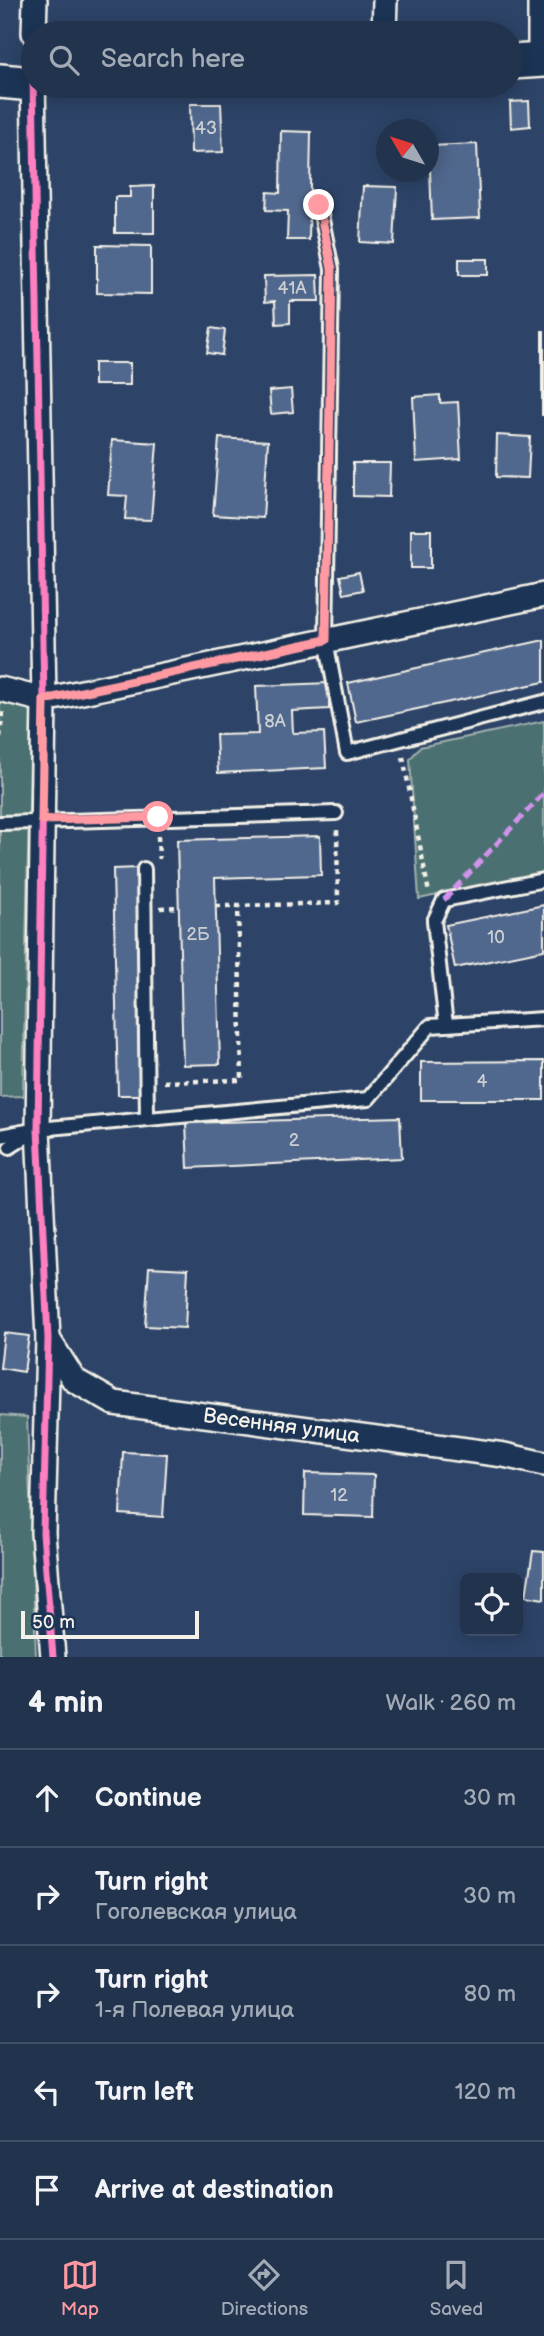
<!DOCTYPE html>
<html lang="en">
<head>
<meta charset="utf-8">
<style>
  :root { --surface:#22334e; --page:#2e3f58; --text:#f1f3f6; --muted:#a2aab6; --line:#3f4e66; --accent:#ff9aa2 }
  body { margin:0; font-family:"Balsamiq Sans",sans-serif; background:var(--page); color:var(--text) }
  .controls { position:absolute; right:21px; bottom:21px; display:grid; overflow:hidden; border-radius:10px; box-shadow:0 4px 18px #0003 }
  .controls button { width:63px; height:63px; display:grid; place-items:center; padding:0; border:0; border-bottom:2px solid var(--line); background:var(--surface); color:var(--text); font:35px sans-serif }
  .compass { position:absolute; left:376px; top:119px; width:63px; height:63px; border-radius:50%; background:var(--surface); box-shadow:0 4px 18px #0003; rotate:309deg }
  .scale { position:absolute; left:21px; bottom:18px; width:178px; box-sizing:border-box; padding-left:7px; border:4px solid #f4f1e8; border-top:0; font-size:19px; line-height:24px; white-space:nowrap; color:#f4f1e8; -webkit-text-stroke:5px #1d3557; paint-order:stroke }
  .stop { position:absolute; width:21px; height:21px; margin:-16px; border:5px solid #ff9aa2; border-radius:50%; background:#fff }
  .stop.end { background:#ff9aa2; border-color:#fff; box-shadow:0 2px 7px #0008 }
  .list { margin:0; padding:0; list-style:none }
  h2 { display:flex; justify-content:space-between; align-items:center; height:91px; margin:0; padding:0 28px; font-size:30px }
  h2 small { font-size:23px; font-weight:400; color:var(--muted) }
  .list li { display:grid; grid-template-columns:46px 1fr auto; gap:21px; align-items:center; box-sizing:border-box; height:98px; padding:0 28px; border-top:2px solid var(--line) }
  .list b { display:block; font-size:26px; white-space:nowrap }
  .list p { margin:0; font-size:23px; white-space:nowrap; color:var(--muted) }
  .list em { font-size:23px; font-style:normal; color:var(--muted) }
  .icon { flex:none; width:38px; height:38px; fill:none; stroke:currentColor; stroke-width:2; stroke-linecap:round; stroke-linejoin:round }
  .map { position:relative; flex:none; width:544px; height:1657px; overflow:hidden }
  .search { position:absolute; background:var(--surface); box-shadow:0 4px 18px #0003; left:21px; right:21px; top:21px; height:77px; display:flex; align-items:center; gap:18px; box-sizing:border-box; padding:0 24px; border-radius:38px; color:var(--muted); font-size:26px }
  .sheet { height:581px; background:var(--surface) }
  nav { display:flex; justify-content:space-around; align-items:center; box-sizing:border-box; height:98px; border-top:2px solid var(--line); background:var(--surface); font-size:19px; color:var(--muted) }
  nav a { display:grid; justify-items:center; gap:4px }
  nav .on { color:var(--accent) }
  .map>svg:first-child { display:block }
  .green { fill:#4c7071; stroke:#a0b0ac; stroke-width:2 }
  .building { fill:#51688e; stroke:#f4f1e8; stroke-width:2 }
  .lines { fill:none; stroke-linecap:round; stroke-linejoin:round }
  .lane-casing { stroke:#f4f1e8; stroke-width:18 }
  .street-casing { stroke:#f4f1e8; stroke-width:28 }
  .secondary-casing { stroke:#f4f1e8; stroke-width:38 }
  .path { stroke:#f4f1e8; stroke-width:4.5; stroke-dasharray:5 5; stroke-linecap:butt }
  .lane { stroke:#1d3557; stroke-width:12 }
  .street { stroke:#1d3557; stroke-width:23 }
  .secondary { stroke:#1d3557; stroke-width:33 }
  .quiet { stroke:#d193ec; stroke-width:5; stroke-dasharray:10 5; stroke-linecap:butt }
  .cycleway-casing { stroke:#1d3557; stroke-width:11 }
  .cycleway { stroke:#ff80c0; stroke-width:7 }
  .route { stroke:#ff9aa2; stroke-width:9 }
  .labels { text-anchor:middle; stroke-width:6; stroke-linejoin:round; paint-order:stroke }
  .number-label { font-size:18px; fill:#cbcfd2 }
  .street-label { font-size:21px; fill:#f4f1e8; stroke:#1d3557 }
</style>
</head>
<body>
<div class="map">
<svg width="544" height="1657" viewBox="0 0 544 1657">
  <rect width="100%" height="100%" fill="#2d4468"/>
  <filter id="ink" filterUnits="userSpaceOnUse"><feTurbulence type="fractalNoise" baseFrequency=".0143" numOctaves="2"/><feDisplacementMap in="SourceGraphic" scale="14" xChannelSelector="R" yChannelSelector="G"/><feConvolveMatrix kernelMatrix="1 2 1 2 8 2 1 2 1" color-interpolation-filters="sRGB"/></filter>
  <g filter="url(#ink)">
    <!-- green -->
    <path class="green" d="M0,700L31,706L23,1096L0,1097Z
      M544,721V872L419,899L410,759L420,747Z
      M0,1415L27,1417L36,1657H0Z"/>
    <!-- building -->
    <path class="building" d="M529,101L530,126L511,128L510,102Z
      M190,104H221L223,152L191,153Z
      M281,131L311,132L309,240H287L288,211L266,210L267,192L280,193Z
      M477,144L480,218L432,220L429,146Z
      M154,186V233H115V197H130V187Z
      M363,186L397,187L394,244L360,242Z
      M97,245L151,246V294L97,293Z
      M459,259H488V275H459Z
      M318,275L319,301H290V323L276,324L275,301L265,302L264,276Z
      M211,328L225,330L222,355L207,353Z
      M542,331H544V415H542Z
      M94,363H130V385H94Z
      M291,389L293,412L271,414L269,391Z
      M440,395V403L458,402L461,459L416,462L413,397Z
      M497,435L530,437L528,478L496,477Z
      M219,438L268,441L263,518L213,515Z
      M112,440L157,443L151,520L125,519L127,496L108,495Z
      M353,463H390L389,497L353,496Z
      M411,530H431V568H411Z
      M359,572L363,590L344,594L340,576Z
      M544,640V682L356,722L348,683Z
      M329,683V709L292,711L293,733L324,732L326,768L218,773L216,735L258,734L256,686Z
      M320,836L321,875L215,878L220,1064L183,1065L177,840Z
      M138,868L143,1095H118L113,869Z
      M544,905V950L455,968L446,925Z
      M544,1061V1100H421V1062Z
      M400,1117L402,1158L188,1168L186,1123Z
      M149,1267L188,1269L185,1328L145,1326Z
      M4,1333L29,1336L24,1372L0,1368Z
      M123,1452L167,1454L163,1517L120,1514Z
      M305,1473L374,1475L373,1517L304,1515Z
      M533,1551L544,1552V1599L526,1596Z"/>
    <g class="lines">
      <defs>
        <path id="lane" d="M319,205L332,269L326,640L347,753L544,702
          M0,823L336,813
          M144,869L147,1119
          M446,1025L434,921L444,900L544,880
          M0,1136L38,1129L368,1099L430,1026L544,1019
          M10,1147L32,1133"/>
        <g id="street">
          <path d="M34,33L35,0"/>
          <path d="M384,33L385,0"/>
          <path d="M540,60V0"/>
          <path d="M33,78L44,700L38,1129L48,1339L43,1533L53,1657"/>
          <path d="M0,689L44,700L544,595"/>
          <path id="s1" d="M48,1339L74,1380L114,1403L504,1455L544,1464"/>
        </g>
        <path id="secondary" d="M511,62L544,60
          M0,81L33,84"/>
      </defs>
      <!-- lane casing -->
      <use href="#lane" class="lane-casing"/>
      <!-- street casing -->
      <use href="#street" class="street-casing"/>
      <!-- secondary casing -->
      <use href="#secondary" class="secondary-casing"/>
      <!-- path -->
      <path class="path" d="M0,737L3,711
        M403,757L429,893
        M158,836L159,859
        M216,906H238
        M160,908L179,907
        M164,1082L242,1080L238,906L338,903L337,829"/>
      <!-- lane -->
      <use href="#lane" class="lane"/>
      <!-- street -->
      <use href="#street" class="street"/>
      <!-- secondary -->
      <use href="#secondary" class="secondary"/>
      <!-- quiet -->
      <path class="quiet" d="M444,900L544,793"/>
      <defs>
        <path id="cycleway" d="M33,78L44,700L38,1129L48,1339L43,1533L53,1657"/>
      </defs>
      <!-- cycleway casing -->
      <use href="#cycleway" class="cycleway-casing"/>
      <!-- cycleway -->
      <use href="#cycleway" class="cycleway"/>
    </g>
  </g>
  <g class="lines" filter="url(#ink)">
    <!-- route -->
    <path class="route" d="M158,817L42,820L44,700L326,640L332,269L319,205"/>
  </g>
  <g class="labels">
    <!-- number labels -->
    <g class="number-label">
      <text x="206" y="134">43</text>
      <text x="292" y="294">41А</text>
      <text x="275" y="727">8А</text>
      <text x="198" y="940">2Б</text>
      <text x="496" y="943">10</text>
      <text x="482" y="1087">4</text>
      <text x="294" y="1146">2</text>
      <text x="339" y="1501">12</text>
    </g>
    <!-- street labels -->
    <g class="street-label">
      <text dy="7" stroke="none"><textPath href="#s1" startOffset="264">Весенняя улица</textPath></text>
    </g>
  </g>
</svg>
<div class="controls">
<button><svg class="icon" aria-label="locate" viewBox="0 0 24 24"><circle cx="12" cy="12" r="6"/><path d="M12 2v4M12 18v4M2 12h4M18 12h4"/></svg></button>
</div>
<svg class="compass" viewBox="-18 -18 36 36"><path d="M0-13l5 13h-10z" fill="#e53935"/><path d="M0 13l5-13h-10z" fill="#a2aab6"/></svg>
<div class="scale">50 m</div>
<div class="stop" style="left:158px;top:817px"></div>
<div class="stop end" style="left:319px;top:205px"></div>
<div class="search"><svg class="icon" aria-label="search" viewBox="0 0 24 24"><circle cx="10" cy="10" r="6"/><path d="M15 15l6 6"/></svg>Search here</div>
</div>
<section class="sheet">
<h2>4 min<small>Walk · 260 m</small></h2>
<ul class="list">
<li><svg class="icon" aria-label="ahead" viewBox="0 0 24 24"><path d="M12 20V5M6 11l6-6 6 6"/></svg><div><b>Continue</b></div><em>30 m</em></li>
<li><svg class="icon" aria-label="right" viewBox="0 0 24 24"><path d="M7 20v-9h11M14 6l5 5-5 5"/></svg><div><b>Turn right</b><p>Гоголевская улица</p></div><em>30 m</em></li>
<li><svg class="icon" aria-label="right" viewBox="0 0 24 24"><path d="M7 20v-9h11M14 6l5 5-5 5"/></svg><div><b>Turn right</b><p>1-я Полевая улица</p></div><em>80 m</em></li>
<li><svg class="icon" aria-label="left" viewBox="0 0 24 24"><path d="M17 20v-9H6M10 6l-5 5 5 5"/></svg><div><b>Turn left</b></div><em>120 m</em></li>
<li><svg class="icon" aria-label="arrive" viewBox="0 0 24 24"><path d="M6 21V4h12l-3 4 3 4H6"/></svg><div><b>Arrive at destination</b></div></li>
</ul>
</section>
<nav>
<a class="on"><svg class="icon" aria-label="map" viewBox="0 0 24 24"><path d="M3 6l6-2 6 2 6-2v14l-6 2-6-2-6 2zM9 4v14M15 6v14"/></svg>Map</a>
<a><svg class="icon" aria-label="directions" viewBox="0 0 24 24"><path d="M12 3l9 9-9 9-9-9zM9 14v-3h6M13 9l2 2-2 2"/></svg>Directions</a>
<a><svg class="icon" aria-label="saved" viewBox="0 0 24 24"><path d="M7 4h10v16l-5-4-5 4z"/></svg>Saved</a>
</nav>
</body>
</html>
